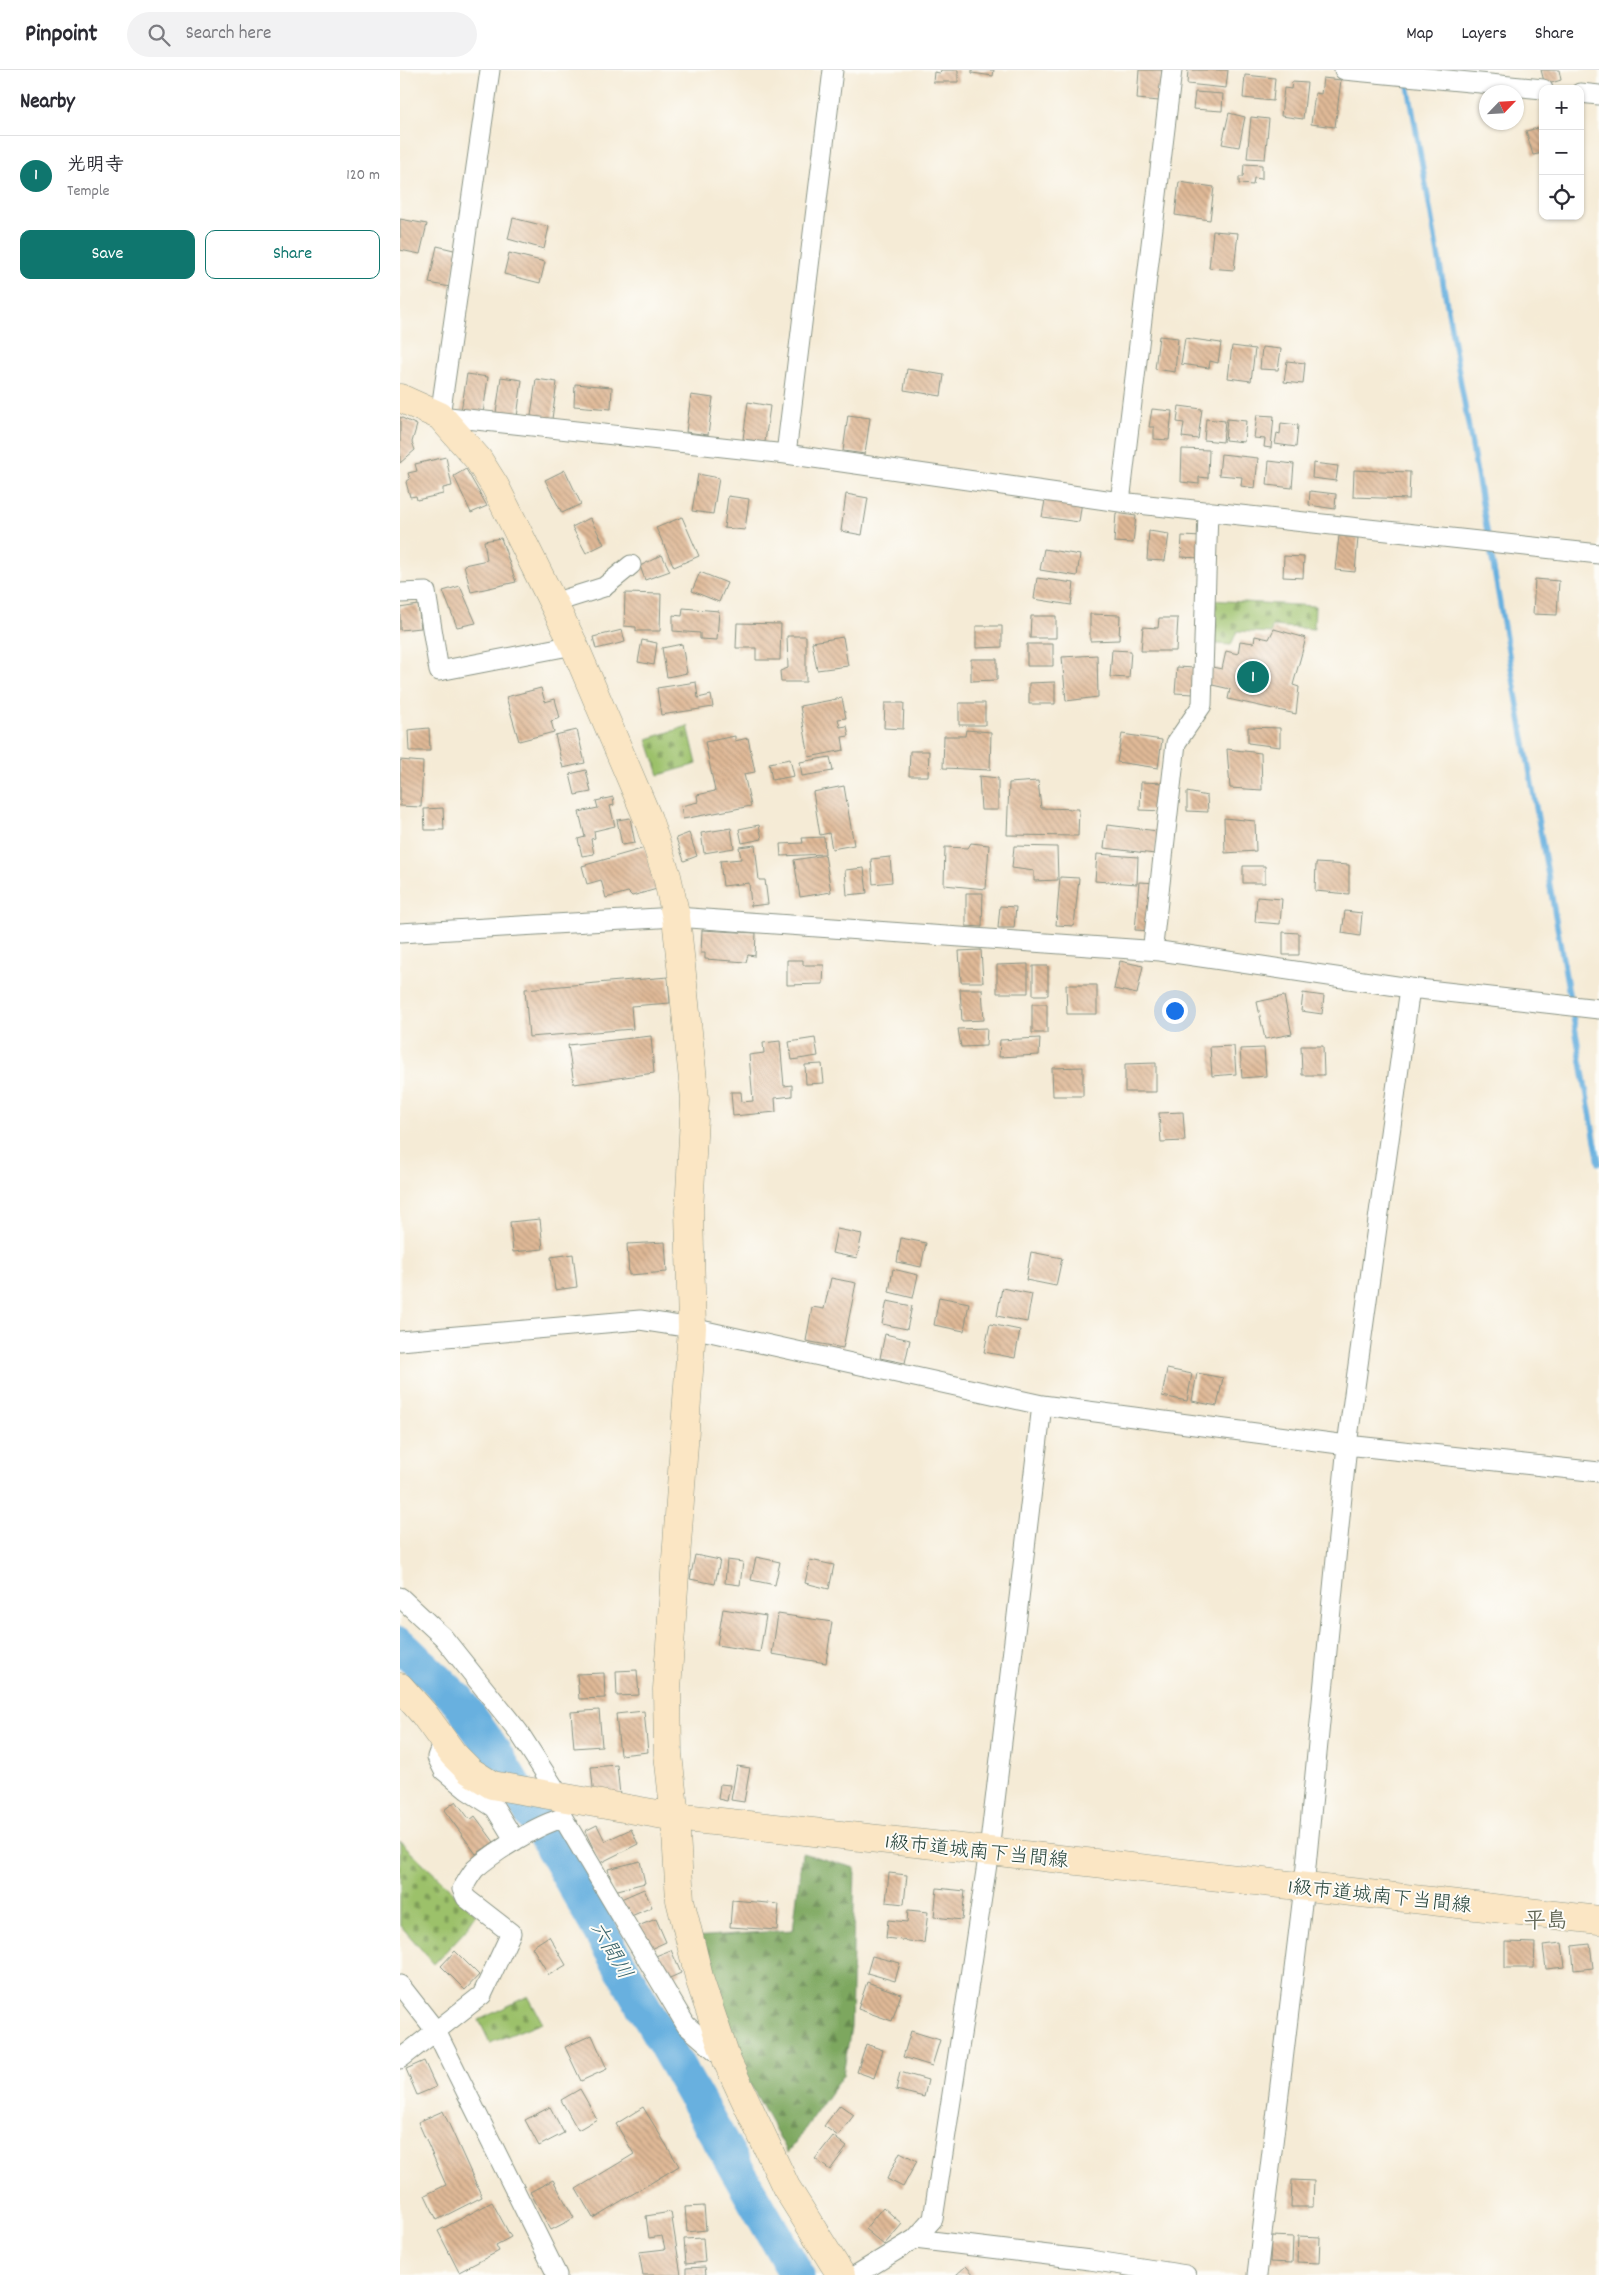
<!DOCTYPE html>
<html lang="en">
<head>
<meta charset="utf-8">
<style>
  :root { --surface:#fff; --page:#f2f2f3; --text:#2b2b33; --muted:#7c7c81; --line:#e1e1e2; --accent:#0f766e }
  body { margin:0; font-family:Dekko,"Klee One",sans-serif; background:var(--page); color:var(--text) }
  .controls { position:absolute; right:15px; top:15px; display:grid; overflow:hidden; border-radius:10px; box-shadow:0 1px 4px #0004 }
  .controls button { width:45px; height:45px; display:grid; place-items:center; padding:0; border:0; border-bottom:1px solid var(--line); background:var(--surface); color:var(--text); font:25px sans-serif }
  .compass { position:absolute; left:1079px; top:15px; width:45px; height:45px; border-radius:50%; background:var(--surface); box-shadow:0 1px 4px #0004; rotate:65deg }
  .you { position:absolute; left:774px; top:940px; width:18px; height:18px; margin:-12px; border:4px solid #fff; border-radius:50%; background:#1a73e8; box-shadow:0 0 0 8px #1a73e833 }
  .badge { display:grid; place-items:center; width:32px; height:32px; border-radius:50%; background:var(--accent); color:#fff; font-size:16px; font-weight:700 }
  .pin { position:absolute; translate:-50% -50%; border:2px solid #fff; box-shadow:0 1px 5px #0006 }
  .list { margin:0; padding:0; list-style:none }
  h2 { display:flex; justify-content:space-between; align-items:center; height:65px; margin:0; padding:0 20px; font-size:21px }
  h2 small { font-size:16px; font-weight:400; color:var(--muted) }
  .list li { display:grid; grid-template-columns:32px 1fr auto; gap:15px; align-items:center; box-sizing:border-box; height:80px; padding:0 20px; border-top:1px solid var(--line) }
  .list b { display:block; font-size:19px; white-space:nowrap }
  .list p { margin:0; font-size:16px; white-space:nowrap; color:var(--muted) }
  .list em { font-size:16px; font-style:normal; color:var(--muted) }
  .actions { display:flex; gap:10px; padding:15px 20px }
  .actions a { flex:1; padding:11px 0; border:1px solid var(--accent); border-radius:10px; text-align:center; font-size:18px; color:var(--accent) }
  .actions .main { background:var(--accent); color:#fff }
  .icon { flex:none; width:28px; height:28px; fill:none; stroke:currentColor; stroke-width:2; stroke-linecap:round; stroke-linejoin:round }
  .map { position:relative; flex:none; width:1199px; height:2205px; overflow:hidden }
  header { display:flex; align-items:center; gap:30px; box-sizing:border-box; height:70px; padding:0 25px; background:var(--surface); border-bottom:1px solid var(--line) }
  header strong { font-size:24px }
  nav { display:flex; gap:28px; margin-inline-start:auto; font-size:18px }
  .search { width:350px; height:45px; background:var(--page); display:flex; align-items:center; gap:12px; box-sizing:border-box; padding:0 18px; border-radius:28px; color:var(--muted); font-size:19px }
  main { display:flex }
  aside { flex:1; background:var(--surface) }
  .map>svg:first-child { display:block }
  .forest { fill:url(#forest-firs); stroke:#4e724a }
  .cemetery { fill:url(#cemetery-stones); stroke:#5e7f50 }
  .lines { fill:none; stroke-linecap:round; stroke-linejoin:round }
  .stream { stroke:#67b0df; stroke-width:5.5 }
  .river { stroke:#67b0df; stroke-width:35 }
  .building { fill:url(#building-back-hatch) }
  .street-casing { stroke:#8a9485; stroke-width:21 }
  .secondary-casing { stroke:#8a9485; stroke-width:29 }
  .street { stroke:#fff; stroke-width:19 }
  .secondary { stroke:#fbe6c4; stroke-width:28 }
  .labels { text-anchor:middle; stroke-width:4; stroke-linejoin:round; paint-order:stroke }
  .street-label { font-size:20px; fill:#1f3d34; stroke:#fdfcf7 }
  .water-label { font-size:21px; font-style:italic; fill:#356067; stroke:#fdfcf7 }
  .quarter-label { font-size:22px; font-weight:bold; fill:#636857; stroke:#fdfcf7 }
</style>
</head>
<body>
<header>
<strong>Pinpoint</strong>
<div class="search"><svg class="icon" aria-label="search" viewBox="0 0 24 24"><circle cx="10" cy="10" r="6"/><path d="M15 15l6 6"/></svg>Search here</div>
<nav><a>Map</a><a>Layers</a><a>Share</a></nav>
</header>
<main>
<aside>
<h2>Nearby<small></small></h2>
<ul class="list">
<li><span class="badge">1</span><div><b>光明寺</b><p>Temple</p></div><em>120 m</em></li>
</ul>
<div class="actions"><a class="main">Save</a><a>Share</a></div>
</aside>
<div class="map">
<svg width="1199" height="2205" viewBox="0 0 1199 2205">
  <defs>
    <pattern id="forest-firs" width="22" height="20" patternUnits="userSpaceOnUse" patternTransform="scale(1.25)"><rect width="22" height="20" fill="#7da75f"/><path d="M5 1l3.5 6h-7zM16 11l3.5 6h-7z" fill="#66894f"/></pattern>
    <pattern id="cemetery-stones" width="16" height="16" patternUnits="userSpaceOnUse" patternTransform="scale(1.25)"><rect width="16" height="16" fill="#9cc16b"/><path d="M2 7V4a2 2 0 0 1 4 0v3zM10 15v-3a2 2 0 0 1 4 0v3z" fill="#7f9e59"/></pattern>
    <pattern id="building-back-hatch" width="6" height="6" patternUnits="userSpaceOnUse" patternTransform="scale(1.25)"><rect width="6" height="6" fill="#e0b997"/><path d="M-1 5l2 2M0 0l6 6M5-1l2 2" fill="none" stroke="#b5987c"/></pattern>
  </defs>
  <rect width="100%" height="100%" fill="#fdfcf7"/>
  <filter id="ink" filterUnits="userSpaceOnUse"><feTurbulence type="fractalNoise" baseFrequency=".02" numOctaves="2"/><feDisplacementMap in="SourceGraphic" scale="10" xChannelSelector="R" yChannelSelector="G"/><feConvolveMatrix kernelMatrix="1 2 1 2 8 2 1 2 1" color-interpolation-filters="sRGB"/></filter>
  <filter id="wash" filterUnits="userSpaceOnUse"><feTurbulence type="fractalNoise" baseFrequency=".0096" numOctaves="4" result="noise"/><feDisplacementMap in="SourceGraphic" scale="20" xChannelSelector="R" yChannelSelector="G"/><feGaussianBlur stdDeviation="1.12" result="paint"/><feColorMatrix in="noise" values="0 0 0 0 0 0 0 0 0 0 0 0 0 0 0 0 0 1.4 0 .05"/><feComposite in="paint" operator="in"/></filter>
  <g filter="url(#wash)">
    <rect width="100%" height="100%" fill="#f5ebd6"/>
    <!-- forest -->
    <path class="forest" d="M402,1783L455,1798L451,1957L443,2005L388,2083L345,2005L294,1867L393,1860Z"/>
    <!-- cemetery -->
    <path class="cemetery" d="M808,530L915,536L914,559L872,556L871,563L837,561L831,575L805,573Z
      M288,656L297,694L259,705L247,669Z
      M0,1771L76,1844L65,1861L34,1894L0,1855Z
      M128,1926L142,1952L90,1973L79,1950Z"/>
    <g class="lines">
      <!-- stream -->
      <path class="stream" d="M1007,9L1199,1093"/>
      <!-- river -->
      <path class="river" d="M0,1575L58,1630L90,1676L158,1787L397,2205"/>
    </g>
    <g id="blocks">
      <!-- building -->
      <path class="building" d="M541,0H558V12H533L534,2L540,3Z
        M572,0H594L593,6L572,3Z
        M739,0H762L759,31L737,29Z
        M788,0H828L826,18L787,14Z
        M1141,0H1159L1161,10L1145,15Z
        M845,5L875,8L873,31L843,28Z
        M923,8L941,10L935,57L911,54L915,23L921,24Z
        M892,12L907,13L903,49L881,46L884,18L891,19Z
        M795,22L823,24L822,41L793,39Z
        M829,43L845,47L839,77L822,74Z
        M851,47L869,49L865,89L847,88Z
        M1142,57L1143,83L1133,85L1126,61Z
        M844,94L862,95V109L854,108L853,115L839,114V107H843Z
        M779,112L814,117L810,150L775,145Z
        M113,148L149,157L144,179L108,169Z
        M0,149L27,154L20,184L0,180Z
        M813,161L838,163L834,200L809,198Z
        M37,176L58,181L50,217L29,213Z
        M109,183L145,192L140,213L104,204Z
        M759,266L778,268L775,302L755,299Z
        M785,268L821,273L818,293L810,291L809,298L781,294Z
        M832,276L855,279L851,311L828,308Z
        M862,277L881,279L878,300L860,299Z
        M887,291L905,293L903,314L884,312Z
        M507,299L544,305L541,326L504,320Z
        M67,304L88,307L83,344L61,341Z
        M101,307L122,310L117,347L96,343Z
        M136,309L157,312L152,349L131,346Z
        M175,314L212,317L211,339L174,336Z
        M291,325L313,328L308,365L286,362Z
        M348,332L370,336L365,372L343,369Z
        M779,336L802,339L798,369L782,367L784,353L777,352Z
        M752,339L772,341L769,370L754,369V357H749Z
        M448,345L470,348L465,384L443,381Z
        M857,345L874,346L871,378L864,377L865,369L854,368Z
        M0,347L17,355L12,372L15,380L0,393Z
        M806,349L825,351L823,372L804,370Z
        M827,349L846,351L844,372L825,370Z
        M881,353L898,355L896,377L875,374L877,363L880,364Z
        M782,379L809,380L808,408L799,407V414L781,412Z
        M821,384L858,388L855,418L841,416L842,407L819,405Z
        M46,387L52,416L43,418V424L17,430L16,426L10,427L6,412L10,409L8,403L17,401L15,394Z
        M869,391L894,394L892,418L867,415Z
        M913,393L938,396L936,411L912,408Z
        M66,399L87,436L71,443L54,406Z
        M165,400L181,434L162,443L145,410Z
        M954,400L1010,402L1009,429L953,427Z
        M298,404L319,408L313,444L292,441Z
        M910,421L936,424L935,439L909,435Z
        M446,424L468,428L462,465L441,461Z
        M646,425L682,431L679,452L642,447Z
        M328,426L349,429L345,460L324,458Z
        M716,443L736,446L733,473L714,472Z
        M282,447L299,486L274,497L256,458Z
        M190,448L204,474L186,483L172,457Z
        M749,461L769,464L765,491L747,490Z
        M782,466L802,467L801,488L781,487Z
        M939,466L958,468L955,502L935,500Z
        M101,468L116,512L71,522L64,495L87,490L84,471Z
        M644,479L680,485L677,506L640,500Z
        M262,485L270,501L245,510L240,496Z
        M884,486L904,487L903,508L883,507Z
        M300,502L327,513L319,532L292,521Z
        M637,508L674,513L671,535L634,529Z
        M1135,509L1159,511L1157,545L1133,544Z
        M60,516L76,553L57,557L43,521Z
        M225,523L261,524L260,561H236V557L224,556Z
        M18,535L21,558L0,560V538Z
        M283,538L319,541L317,570L300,569V563L273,561V545L282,546Z
        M690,544L720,545L719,570L690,571Z
        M631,546H656V568H630Z
        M759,548H778L776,581H741L743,557L758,558Z
        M337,553L381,554L380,590H356V578H336Z
        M576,556H602V577L576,578Z
        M874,559L906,568L893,615L899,617L896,644L828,629L830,619L808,614L812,597L822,599L826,581L838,584L840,571L854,573L855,566L869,569Z
        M222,560L225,572L196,579L193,567Z
        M387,566H406V612H381L380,601L388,598Z
        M443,567L448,596L417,600L412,572Z
        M242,570L257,573L254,595L238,592Z
        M282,574L287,603L267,607L262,578Z
        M627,574H653V596H627Z
        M712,580L731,581L729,608L710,607Z
        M697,585L698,627L666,631L662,587Z
        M571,589H597V610L571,611Z
        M777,597L795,598L794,624L775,623Z
        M296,612L298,628L311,625L313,637L261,645L257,618Z
        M655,612V634H629V613Z
        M141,618L145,632L155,629L160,648L151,651L154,662L119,671L106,627Z
        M442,628L446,648L438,649L440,657L447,656L449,666L442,667L444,680L409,687L400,636Z
        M485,633H504L503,659L484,658Z
        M559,633H585V655H559Z
        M848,657L880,658V677L848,673Z
        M29,658L30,681H9L8,660Z
        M177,660L185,693L163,698L155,665Z
        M566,660L591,662L590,700L543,698L544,666H565Z
        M722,664L762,670L758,698L717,692Z
        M335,666V671L348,668L355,702L344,704L351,736L283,749L281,736L298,732L297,725L315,721L305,672Z
        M827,679L861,683L862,720L830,718Z
        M510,681H529L528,706H509Z
        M430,687L433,701L402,706L400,692Z
        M390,689L394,706L372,710L369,693Z
        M0,690L23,692L21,737L0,736Z
        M186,700L191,722L175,725L170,704Z
        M579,706L598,708V740H581Z
        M638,711L641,738L679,739L678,766L607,765L609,713Z
        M741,712L765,713L764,741L740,740Z
        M444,716L454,775L432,779L429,763L420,765L413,722Z
        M787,722L807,726L808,742L787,741Z
        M213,727L214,735L210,736L215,756L194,761L195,768L191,769L194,784L182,786L178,769L185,767L179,742L198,738L196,731Z
        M43,738L44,760H25L24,739Z
        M230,748L235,773L222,775L217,750Z
        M824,748L855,751L856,781L825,783Z
        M359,755L362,769L342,773L339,759Z
        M707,755L758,761L755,784L704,778Z
        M331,758L334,778L304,783L301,763Z
        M289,763L297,786L284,791L276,768Z
        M424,767L425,784L381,786L380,774L403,773L402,768Z
        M571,773L589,775L586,819L544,815L545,777L568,778Z
        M355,775L359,810H365L368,834L351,836L349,813L323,816L320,791L341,789L339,777Z
        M614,776L657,777L658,810L634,811V801L612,798Z
        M245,778L257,819L232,826L228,822L206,828L201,810L187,814L182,796Z
        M697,784L738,787L737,814L695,811Z
        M425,785L431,822L400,827L394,790Z
        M490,787L492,812L473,814L471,789Z
        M916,793L949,795V824L915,821Z
        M843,796H865V813H843Z
        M464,798L467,823L447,825L445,800Z
        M660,807L679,808L674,856L656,855Z
        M739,812L758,813L754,861L735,860Z
        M566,823H583L582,857L566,856Z
        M857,827L882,829L880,854L855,852Z
        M600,836L616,837L614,858H598Z
        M945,841L962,843L960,866L942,863Z
        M302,860L356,863L355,886L348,885L346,892L305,889V883H301Z
        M883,862L899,863V885H883Z
        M581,880L583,912H561L559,881Z
        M387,890H403V895H424L423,914L387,915Z
        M720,891L743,896L737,924L714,919Z
        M628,894V923H597V895Z
        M633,896H648V925H633Z
        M268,907L270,933L231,936L233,959L129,967L125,919Z
        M666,915H697V944H667Z
        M560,919H582L584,950L562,951Z
        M903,923L924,926L922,944L901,941Z
        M884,926L892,964L865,969L857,932Z
        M632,934H647V963H632Z
        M587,958L586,976L561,977L558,959Z
        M251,966L254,1003L174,1014L168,975Z
        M415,968L418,986L392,990L389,972Z
        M640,968L639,985L599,987L600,970Z
        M380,971L384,1016L392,1015V1026L375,1028L376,1042L333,1046L331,1022H341L342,1032L353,1031L349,985L364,983L363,973Z
        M834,976L836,1004L812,1006L810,977Z
        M901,976H923L924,1005H902Z
        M864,978L866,1006L842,1008L840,979Z
        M756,993V1022H725V994Z
        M422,994L424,1013L406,1014L405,995Z
        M683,997V1026H653L652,998Z
        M783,1042L785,1071L761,1072L759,1043Z
        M140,1149L143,1179L113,1182L110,1152Z
        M437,1159L462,1164L457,1188L432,1183Z
        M501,1168L526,1173L521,1197L497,1192Z
        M265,1172L267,1202L229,1205L227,1174Z
        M631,1182L662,1188L656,1216L626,1210Z
        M173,1184L177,1217L155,1220L151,1187Z
        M493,1199L518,1205L513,1228L489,1222Z
        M431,1208L456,1213L443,1278L406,1271L412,1237L424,1239Z
        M602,1218L632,1224L627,1252L597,1246Z
        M539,1227L569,1233L564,1261L534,1255Z
        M487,1231L512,1236L507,1259L482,1254Z
        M590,1254L620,1260L615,1288L584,1282Z
        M485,1264L510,1270L505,1293L480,1288Z
        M767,1299L792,1304L787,1331L762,1326Z
        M797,1303L823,1308L817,1336L792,1331Z
        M295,1485L320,1490L315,1514L290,1509Z
        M356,1487L380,1492L375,1515L351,1510Z
        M327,1490L343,1492L340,1515L325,1513Z
        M410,1490L434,1495L429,1519L405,1513Z
        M323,1539L366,1546L360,1582L317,1575Z
        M378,1544L432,1552L426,1593L372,1584Z
        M237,1600L239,1625L217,1626L216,1601Z
        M204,1603L205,1628L179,1629L177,1604Z
        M199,1640L202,1676L174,1678L171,1642Z
        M244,1641L248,1682L220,1685L216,1644Z
        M217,1695L220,1725L194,1727L191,1697Z
        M337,1696L350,1698L344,1732L331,1730Z
        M320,1714L330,1715L327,1731L318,1729Z
        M56,1731L70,1750L75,1746L94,1772L76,1784L44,1740Z
        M197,1755L205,1771L231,1759L238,1774L200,1793L185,1761Z
        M240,1791L245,1813L214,1821L208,1799Z
        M489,1803L507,1805L504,1834L486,1832Z
        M537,1818L565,1821L562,1850L534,1847Z
        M244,1819L252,1837L229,1847L221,1829Z
        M332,1830L379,1834L377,1860L330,1857Z
        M508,1840L528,1842L524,1873L486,1868L488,1850L507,1852Z
        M256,1849L266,1872L248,1880L238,1856Z
        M149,1866L166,1895L149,1905L132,1877Z
        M1105,1872L1135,1873L1134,1898H1105Z
        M1162,1873L1165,1897L1146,1899L1143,1875Z
        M1190,1874L1193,1898L1174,1900L1172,1876Z
        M271,1880L281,1903L263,1911L253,1887Z
        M55,1881L79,1905L65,1920L41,1896Z
        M472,1886L500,1893L495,1911L467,1903Z
        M467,1912L501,1924L492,1951L458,1939Z
        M511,1961L540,1970L532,1996L503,1987Z
        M192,1965L207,1999L181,2011L165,1977Z
        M466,1974L483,1980L474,2008L457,2002Z
        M24,1991L36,2017L17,2025L6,1999Z
        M500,2002L528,2010L524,2027L496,2020Z
        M180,2019L197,2049L178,2060L161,2030Z
        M440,2035L454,2045L438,2066L424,2056Z
        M150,2037L164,2063L139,2076L125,2050Z
        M243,2037L279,2096L193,2148L176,2119L234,2084L216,2054Z
        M43,2041L82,2127L37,2150L25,2125L46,2115L18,2052Z
        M433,2066L447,2077L430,2100L415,2089Z
        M500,2082L517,2091L503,2117L487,2109Z
        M153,2110L174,2148L151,2160L130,2122Z
        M892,2110L914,2111L913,2137H891Z
        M92,2132L111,2167L96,2175L99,2181L59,2202L38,2161Z
        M304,2136L306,2160L287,2162L285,2137Z
        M483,2137L502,2154L484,2175L465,2159Z
        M271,2142L281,2205H243L239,2182L265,2179L262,2166L249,2168L246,2146Z
        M871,2166L893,2167L892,2193L870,2192Z
        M898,2166L920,2167L919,2193L897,2192Z
        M303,2168L305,2192L286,2194L284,2169Z
        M566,2196L574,2205H556Z
        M305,2197L306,2205H286V2198Z"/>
    </g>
  </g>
  <g filter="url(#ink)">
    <use href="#blocks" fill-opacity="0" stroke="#8a9485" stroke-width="1"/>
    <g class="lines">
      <defs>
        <path id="street" d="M90,0L40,346L386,384L720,432L1199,484
          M944,0L1143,19
          M1180,23L1199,25
          M386,384L433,0
          M720,432L772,0
          M0,523L26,522L39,601L174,575
          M153,533L204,517L231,495
          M0,863L276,847L760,881L1010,918L1199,939
          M760,881L753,875L776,673L802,635L808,441
          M0,1271L240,1250L292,1258L642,1335L947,1375L1199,1402
          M0,1527L43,1567L118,1661L161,1728
          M43,1671L37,1687L44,1701L67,1720L95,1738L115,1771
          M0,1915L36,1961L157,2205
          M0,1989L82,1925L111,1863L66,1828L62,1819C66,1813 70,1805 75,1799C94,1782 139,1754 163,1748L286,1955L325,1989
          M515,2169L690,2190L786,2205
          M456,2205L515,2169L533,2149L589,1781L642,1335
          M857,2205L904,1817L947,1375L1010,918"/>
        <path id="secondary" d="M0,328L40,346L78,389L95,416L174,575L248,749L267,806L276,847L295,1029L289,1141L292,1258L267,1619L268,1684L275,1747L280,1830L300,1911L327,1991L386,2117L441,2205
          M0,1617L24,1644L53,1684L70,1701L92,1715L275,1747L589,1781L1199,1850"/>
      </defs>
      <!-- street casing -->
      <use href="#street" class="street-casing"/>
      <!-- secondary casing -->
      <use href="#secondary" class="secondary-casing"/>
      <!-- street -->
      <use href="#street" class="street"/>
      <!-- secondary -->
      <use href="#secondary" class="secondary"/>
    </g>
  </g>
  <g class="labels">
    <!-- street labels -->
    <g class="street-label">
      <text transform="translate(577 1780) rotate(6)" y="7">1級市道城南下当間線</text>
      <text transform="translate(980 1825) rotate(6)" y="7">1級市道城南下当間線</text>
    </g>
    <!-- water labels -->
    <g class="water-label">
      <text transform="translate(212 1880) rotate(60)" y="7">六間川</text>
    </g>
    <!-- quarter labels -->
    <g class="quarter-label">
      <text x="1146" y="1857">平島</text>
    </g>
  </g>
</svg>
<div class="controls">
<button>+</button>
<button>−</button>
<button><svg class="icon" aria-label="locate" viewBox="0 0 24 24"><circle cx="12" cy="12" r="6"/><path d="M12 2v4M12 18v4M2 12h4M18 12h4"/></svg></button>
</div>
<svg class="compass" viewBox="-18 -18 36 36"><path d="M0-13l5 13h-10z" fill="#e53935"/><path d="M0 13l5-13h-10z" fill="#7c7c81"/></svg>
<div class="you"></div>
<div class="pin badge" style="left:853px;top:607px">1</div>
</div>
</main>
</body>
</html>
